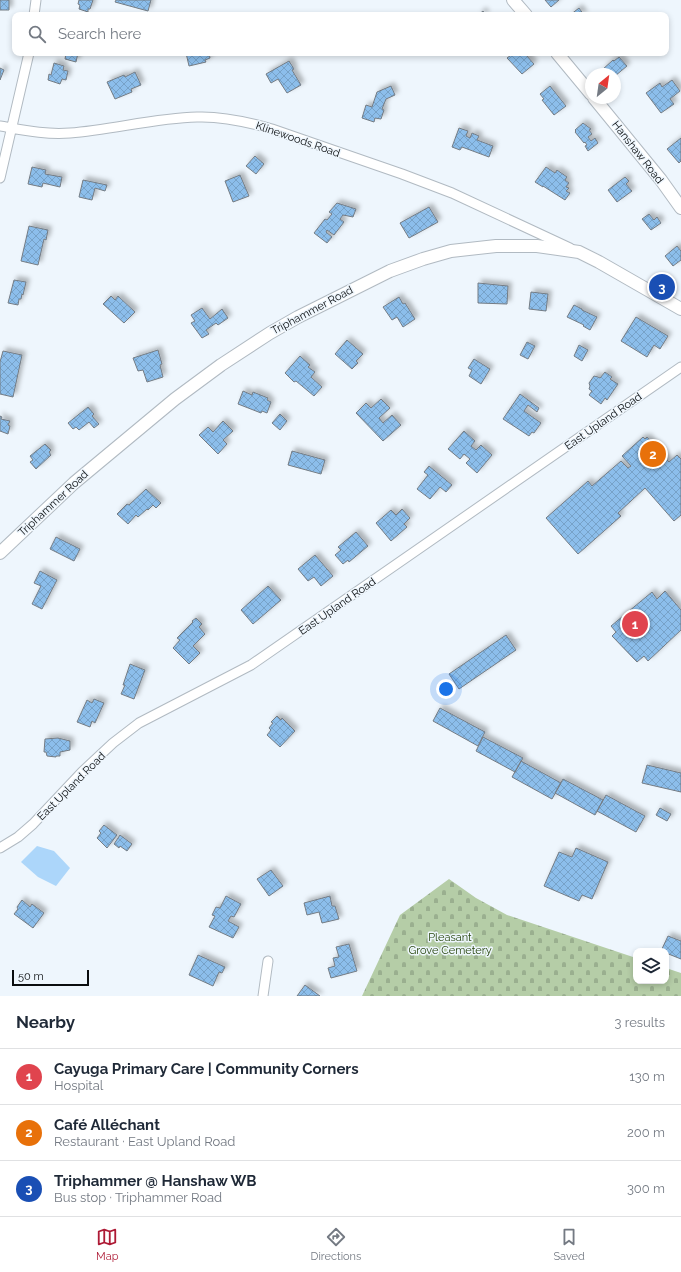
<!DOCTYPE html>
<html lang="en">
<head>
<meta charset="utf-8">
<style>
  :root { --surface:#fff; --page:#f2f2f3; --text:#1f2937; --muted:#747a83; --line:#e0e1e3; --accent:#ae1a35 }
  body { margin:0; font-family:Raleway,sans-serif; background:var(--page); color:var(--text) }
  .controls { position:absolute; right:12px; bottom:12px; display:grid; overflow:hidden; border-radius:8px; box-shadow:0 2px 6px #0003 }
  .controls button { width:36px; height:36px; display:grid; place-items:center; padding:0; border:0; border-bottom:1px solid var(--line); background:var(--surface); color:var(--text); font:20px sans-serif }
  .compass { position:absolute; left:585px; top:68px; width:36px; height:36px; border-radius:50%; background:var(--surface); box-shadow:0 2px 6px #0003; rotate:29deg }
  .scale { position:absolute; left:12px; bottom:10px; width:77px; box-sizing:border-box; padding-left:4px; border:2px solid #0a0d0f; border-top:0; font-size:11px; line-height:14px; white-space:nowrap; color:#0a0d0f; -webkit-text-stroke:3px #eef6fd; paint-order:stroke }
  .you { position:absolute; left:446px; top:689px; width:14px; height:14px; margin:-10px; border:3px solid #fff; border-radius:50%; background:#1a73e8; box-shadow:0 0 0 6px #1a73e833 }
  .badge { display:grid; place-items:center; width:26px; height:26px; border-radius:50%; background:var(--accent); color:#fff; font-size:13px; font-weight:700 }
  .pin { position:absolute; translate:-50% -50%; border:2px solid #fff; box-shadow:0 1px 4px #0006 }
  .list { margin:0; padding:0; list-style:none }
  h2 { display:flex; justify-content:space-between; align-items:center; height:52px; margin:0; padding:0 16px; font-size:17px }
  h2 small { font-size:13px; font-weight:400; color:var(--muted) }
  .list li { display:grid; grid-template-columns:26px 1fr auto; gap:12px; align-items:center; box-sizing:border-box; height:56px; padding:0 16px; border-top:1px solid var(--line) }
  .list b { display:block; font-size:15px; white-space:nowrap }
  .list p { margin:0; font-size:13px; white-space:nowrap; color:var(--muted) }
  .list em { font-size:13px; font-style:normal; color:var(--muted) }
  .icon { flex:none; width:22px; height:22px; fill:none; stroke:currentColor; stroke-width:2; stroke-linecap:round; stroke-linejoin:round }
  .map { position:relative; flex:none; width:681px; height:996px; overflow:hidden }
  .search { position:absolute; background:var(--surface); box-shadow:0 2px 6px #0003; left:12px; right:12px; top:12px; height:44px; display:flex; align-items:center; gap:10px; box-sizing:border-box; padding:0 14px; border-radius:8px; color:var(--muted); font-size:15px }
  .sheet { height:220px; background:var(--surface) }
  nav { display:flex; justify-content:space-around; align-items:center; box-sizing:border-box; height:56px; border-top:1px solid var(--line); background:var(--surface); font-size:11px; color:var(--muted) }
  nav a { display:grid; justify-items:center; gap:2px }
  nav .on { color:var(--accent) }
  .map>svg:first-child { display:block }
  .cemetery { fill:url(#cemetery-stones) }
  .water { fill:#acd6fa }
  .building { fill:url(#building-cross-hatch); stroke:#747c84; filter:url(#shadow) }
  .lines { fill:none; stroke-linecap:round; stroke-linejoin:round }
  .minor-casing { stroke:#b1bac2; stroke-width:11 }
  .tertiary-casing { stroke:#b1bac2; stroke-width:14 }
  .minor { stroke:#fff; stroke-width:9 }
  .tertiary { stroke:#fff; stroke-width:12 }
  .labels { text-anchor:middle; stroke-width:3; stroke-linejoin:round; paint-order:stroke }
  .street-label { font-size:11px; fill:#0a0d0f; stroke:#eef6fd }
  .park-label { font-size:11px; fill:#25440a; stroke:#eef6fd }
</style>
</head>
<body>
<div class="map">
<svg width="681" height="996" viewBox="0 0 681 996">
  <defs>
    <pattern id="cemetery-stones" width="16" height="16" patternUnits="userSpaceOnUse"><rect width="16" height="16" fill="#b5cda7"/><path d="M2 7V4a2 2 0 0 1 4 0v3zM10 15v-3a2 2 0 0 1 4 0v3z" fill="#9aaf8f"/></pattern>
    <pattern id="building-cross-hatch" width="8" height="8" patternUnits="userSpaceOnUse"><rect width="8" height="8" fill="#8cbeeb"/><path d="M0 0l8 8M0 8l8-8" fill="none" stroke="#77a2c8"/></pattern>
    <filter id="shadow"><feDropShadow dx="3.5" dy="-3.5" stdDeviation="2" flood-color="#0004"/></filter>
  </defs>
  <rect width="100%" height="100%" fill="#eef6fd"/>
  <!-- cemetery -->
  <path class="cemetery" d="M449,879L476,898L507,915L636,958V981H666V968L681,973V996H362L400,915Z"/>
  <!-- water -->
  <path class="water" d="M37,846L54,851L70,868L56,886L38,877L21,862Z"/>
  <!-- building -->
  <path class="building" d="M0,0H9V10H0Z
    M79,0H93L90,9H88V12L79,9L80,5L78,4Z
    M116,0H151L148,11L115,2Z
    M545,0H559L551,7Z
    M579,8L584,15H570Z
    M483,11L486,15H478Z
    M66,53H78L76,62L65,59Z
    M186,53H209L210,58L205,60L206,62L189,66Z
    M514,53H523L525,56L526,55L534,64L522,74L507,58Z
    M619,57L627,66L615,76V74H606L602,70L613,60L614,61Z
    M289,61L294,69L292,70L301,85L287,93L278,79L271,83L266,74Z
    M54,63L64,66L63,70L68,71L66,80L62,79L60,84L48,80L49,74L51,75Z
    M0,68L4,70L0,80Z
    M135,72L141,85L131,89L132,92L115,99L107,82L124,75L125,77Z
    M672,80L680,91L670,99L674,104L661,113L646,93L660,83L662,87Z
    M391,86L395,95L386,99L382,109L384,110L381,119L375,118L374,122L362,118L366,105L372,107L377,92Z
    M550,86L566,106L554,115L542,100L544,99L540,94Z
    M583,123L591,129L589,130L592,134L588,137L591,141L595,138L598,143L588,151L585,146L587,145L585,142L584,143L575,132L576,131L575,130Z
    M459,128L468,131L466,136L470,138L472,133L479,136L477,140L493,146L489,157L462,147L460,150L452,147Z
    M681,138V161L679,163L667,149Z
    M255,156L264,164L256,174L246,166Z
    M32,167L46,170L45,174L62,177L60,187L43,183L42,187L28,184Z
    M546,167L555,173L557,170L567,177L565,180L569,183L566,187L569,188L566,191L570,193L565,200L543,186V187L535,182Z
    M240,175L249,196L233,202L225,181Z
    M625,177L629,181L626,184L632,191L617,202L608,190Z
    M83,180L107,185L105,191L95,188L92,200L79,197Z
    M337,203L356,209L353,217L343,215L340,219L344,222L334,235L327,230L326,232L332,237L327,243L314,233L325,219L327,220L332,214L329,212Z
    M429,207L438,222L409,238L400,223Z
    M649,214L654,220L657,217L661,223L651,230L642,219Z
    M29,226L48,230L46,240L44,239L38,265L21,261Z
    M677,246L681,251V260L673,266L665,256Z
    M14,280L26,282L23,295L22,294L21,299H19L18,305L8,303Z
    M478,283L508,286L507,304L478,303Z
    M531,292L548,294L546,311L529,309Z
    M111,296L115,300L118,296L135,312L124,323L103,304Z
    M399,297L403,304L405,303L415,319L403,327L397,317L392,320L383,307Z
    M574,305L582,309V310L597,317L590,330L583,326L584,325L567,317Z
    M202,308L210,319L222,309L228,318L218,325L216,323L206,330L209,334L202,338L191,323L195,321L191,315Z
    M636,317L668,336L660,349L654,345L647,357L621,341Z
    M347,340L363,354L356,361L358,363L352,369L335,354Z
    M527,342L535,346L528,359L520,355Z
    M579,345L588,350L582,361L574,356Z
    M158,350L162,364L160,365L163,377L147,382L143,370L138,371L133,358Z
    M3,351L22,355L13,397L0,394V362Z
    M300,356L310,365L308,367L315,372L311,377L322,387L314,396L296,381L294,382L285,373Z
    M474,359L490,369L481,384L469,376L472,370L468,368Z
    M605,372L612,377L610,379L618,384L607,400L605,398L601,404L589,395L592,391L589,389L590,386L589,383L594,376L598,377L600,378Z
    M243,391L252,395L253,392L268,398L267,400L271,402L267,413L262,411L261,413L238,404Z
    M520,394L539,408L537,412L528,405L524,411L541,423L534,433L532,432L529,436L503,419Z
    M381,399L390,408L379,418L383,423L392,415L401,425L383,441L356,413L366,403L371,408Z
    M88,407L94,414L92,416L99,424L94,428L89,422L79,430L76,427L73,429L68,423Z
    M280,414L287,421L280,430L272,423Z
    M0,416L2,417L1,419L10,421L8,425L10,426L8,434L0,431Z
    M223,421L233,431L223,440L227,444L218,454L199,435L208,427L213,432Z
    M464,431L475,441L471,446L476,450L481,445L492,455L477,473L466,463L470,459L464,454L460,459L448,449Z
    M643,437L645,439L647,437L669,462L677,455L681,459V515L674,521L645,488L618,513L621,516L578,554L546,518L588,481L592,486L621,461L628,468L631,466L622,456Z
    M45,444L51,450L49,452L51,455L36,469L30,462L33,460L30,456Z
    M292,451L325,460L321,474L288,465Z
    M429,466L452,485L446,492L440,487L430,499L417,489L428,475L424,472Z
    M146,489L161,503L156,508L153,505L148,510L147,509L138,517L136,515L128,524L117,514L127,504L129,505Z
    M402,509L410,518L404,524L407,527L391,541L376,523L391,510L396,515Z
    M356,532L368,546L349,562L348,560L343,564L335,555L341,550L338,547Z
    M56,537L80,549L74,561L50,549Z
    M315,555L333,576L321,586L314,577L308,581L298,569Z
    M40,571L57,580L42,609L32,604L41,586L34,583Z
    M268,586L281,600L253,624L241,610Z
    M665,591L681,610V630L648,661L644,656L637,662L612,636L616,632L611,626L652,592L657,599Z
    M196,618L202,624L199,627L205,634L193,646L200,653L189,664L173,648L180,640L177,638L193,622L192,621Z
    M506,635L516,650L459,689L449,674Z
    M130,664L145,670L134,699L121,694L125,685H123Z
    M94,699L104,703L95,723L92,721L90,727L77,722L87,700L92,703Z
    M440,708L485,732L478,746L433,721Z
    M277,716L281,720L282,718L295,731L280,747L267,735L271,730L269,728L273,723L271,722Z
    M483,737L523,758L515,772L476,751Z
    M58,738L70,741V750L60,752V756H56V757L47,756L46,752H44L45,739Z
    M521,761L561,783L552,799L512,777Z
    M647,765L681,773V792L642,783Z
    M563,779L603,800L595,815L555,793Z
    M606,795L645,816L636,832L597,811Z
    M660,808L671,814L667,821L656,815Z
    M104,825L117,835L107,848L97,838L101,833L99,831Z
    M120,835L132,844L127,851L120,846L119,848L114,844Z
    M576,848L608,862L592,899L582,895L579,901L544,886L559,852L572,857Z
    M271,870L283,886L269,896L257,879Z
    M226,896L241,904L234,917L231,916L228,921L239,927L233,938L209,927L215,916L212,915L216,907L220,908Z
    M330,896L332,906H335L339,919L322,923L319,912L307,915L304,903Z
    M22,900L30,907L32,904L44,913L33,928L14,914L18,909L17,907Z
    M668,936L681,941V959L666,953V951H661Z
    M349,944L357,971L331,978L328,968L335,966L333,958L339,957L336,947Z
    M198,955L225,967L222,973L219,972L213,986L189,975Z
    M305,985L320,996H297Z"/>
  <g class="lines">
    <defs>
      <path id="minor" d="M34,15L36,0
        M0,126C23,130 46,135 70,133C112,130 154,118 197,117C222,116 248,122 272,129L402,174L452,193L570,248
        M0,178L29,53
        M0,848L18,837L33,824L82,772L113,743L139,723L251,665L681,367
        M263,996L268,961"/>
      <path id="tertiary" d="M513,0L526,15
        M557,53L591,94
        M594,98L661,180L681,208
        M0,553L74,483L175,399L221,365L270,333L298,317L390,271L423,259L451,251L496,246H537L579,252L599,262L681,309"/>
    </defs>
    <!-- minor casing -->
    <use href="#minor" class="minor-casing"/>
    <!-- tertiary casing -->
    <use href="#tertiary" class="tertiary-casing"/>
    <!-- minor -->
    <use href="#minor" class="minor"/>
    <!-- tertiary -->
    <use href="#tertiary" class="tertiary"/>
  </g>
  <g class="labels">
    <!-- street labels -->
    <g class="street-label">
      <text transform="translate(298 139) rotate(19)" y="4">Klinewoods Road</text>
      <text transform="translate(638 152) rotate(52)" y="4">Hanshaw Road</text>
      <text transform="translate(312 310) rotate(-28)" y="4">Triphammer Road</text>
      <text transform="translate(603 421) rotate(-35)" y="4">East Upland Road</text>
      <text transform="translate(53 503) rotate(-43)" y="4">Triphammer Road</text>
      <text transform="translate(337 606) rotate(-35)" y="4">East Upland Road</text>
      <text transform="translate(71 786) rotate(-45)" y="4">East Upland Road</text>
    </g>
    <!-- park labels -->
    <g class="park-label">
      <text x="450" y="941">Pleasant<tspan x="450" dy="13">Grove Cemetery</tspan></text>
    </g>
  </g>
</svg>
<div class="controls">
<button><svg class="icon" aria-label="layers" viewBox="0 0 24 24"><path d="M12 4l9 5-9 5-9-5zM3 14l9 5 9-5"/></svg></button>
</div>
<svg class="compass" viewBox="-18 -18 36 36"><path d="M0-13l5 13h-10z" fill="#e53935"/><path d="M0 13l5-13h-10z" fill="#747a83"/></svg>
<div class="scale">50 m</div>
<div class="you"></div>
<div class="pin badge" style="left:635px;top:624px;background:#e0444e">1</div>
<div class="pin badge" style="left:653px;top:454px;background:#e8710a">2</div>
<div class="pin badge" style="left:662px;top:287px;background:#1a4fb4">3</div>
<div class="search"><svg class="icon" aria-label="search" viewBox="0 0 24 24"><circle cx="10" cy="10" r="6"/><path d="M15 15l6 6"/></svg>Search here</div>
</div>
<section class="sheet">
<h2>Nearby<small>3 results</small></h2>
<ul class="list">
<li><span class="badge" style="background:#e0444e">1</span><div><b>Cayuga Primary Care | Community Corners</b><p>Hospital</p></div><em>130 m</em></li>
<li><span class="badge" style="background:#e8710a">2</span><div><b>Café Alléchant</b><p>Restaurant · East Upland Road</p></div><em>200 m</em></li>
<li><span class="badge" style="background:#1a4fb4">3</span><div><b>Triphammer @ Hanshaw WB</b><p>Bus stop · Triphammer Road</p></div><em>300 m</em></li>
</ul>
</section>
<nav>
<a class="on"><svg class="icon" aria-label="map" viewBox="0 0 24 24"><path d="M3 6l6-2 6 2 6-2v14l-6 2-6-2-6 2zM9 4v14M15 6v14"/></svg>Map</a>
<a><svg class="icon" aria-label="directions" viewBox="0 0 24 24"><path d="M12 3l9 9-9 9-9-9zM9 14v-3h6M13 9l2 2-2 2"/></svg>Directions</a>
<a><svg class="icon" aria-label="saved" viewBox="0 0 24 24"><path d="M7 4h10v16l-5-4-5 4z"/></svg>Saved</a>
</nav>
</body>
</html>
